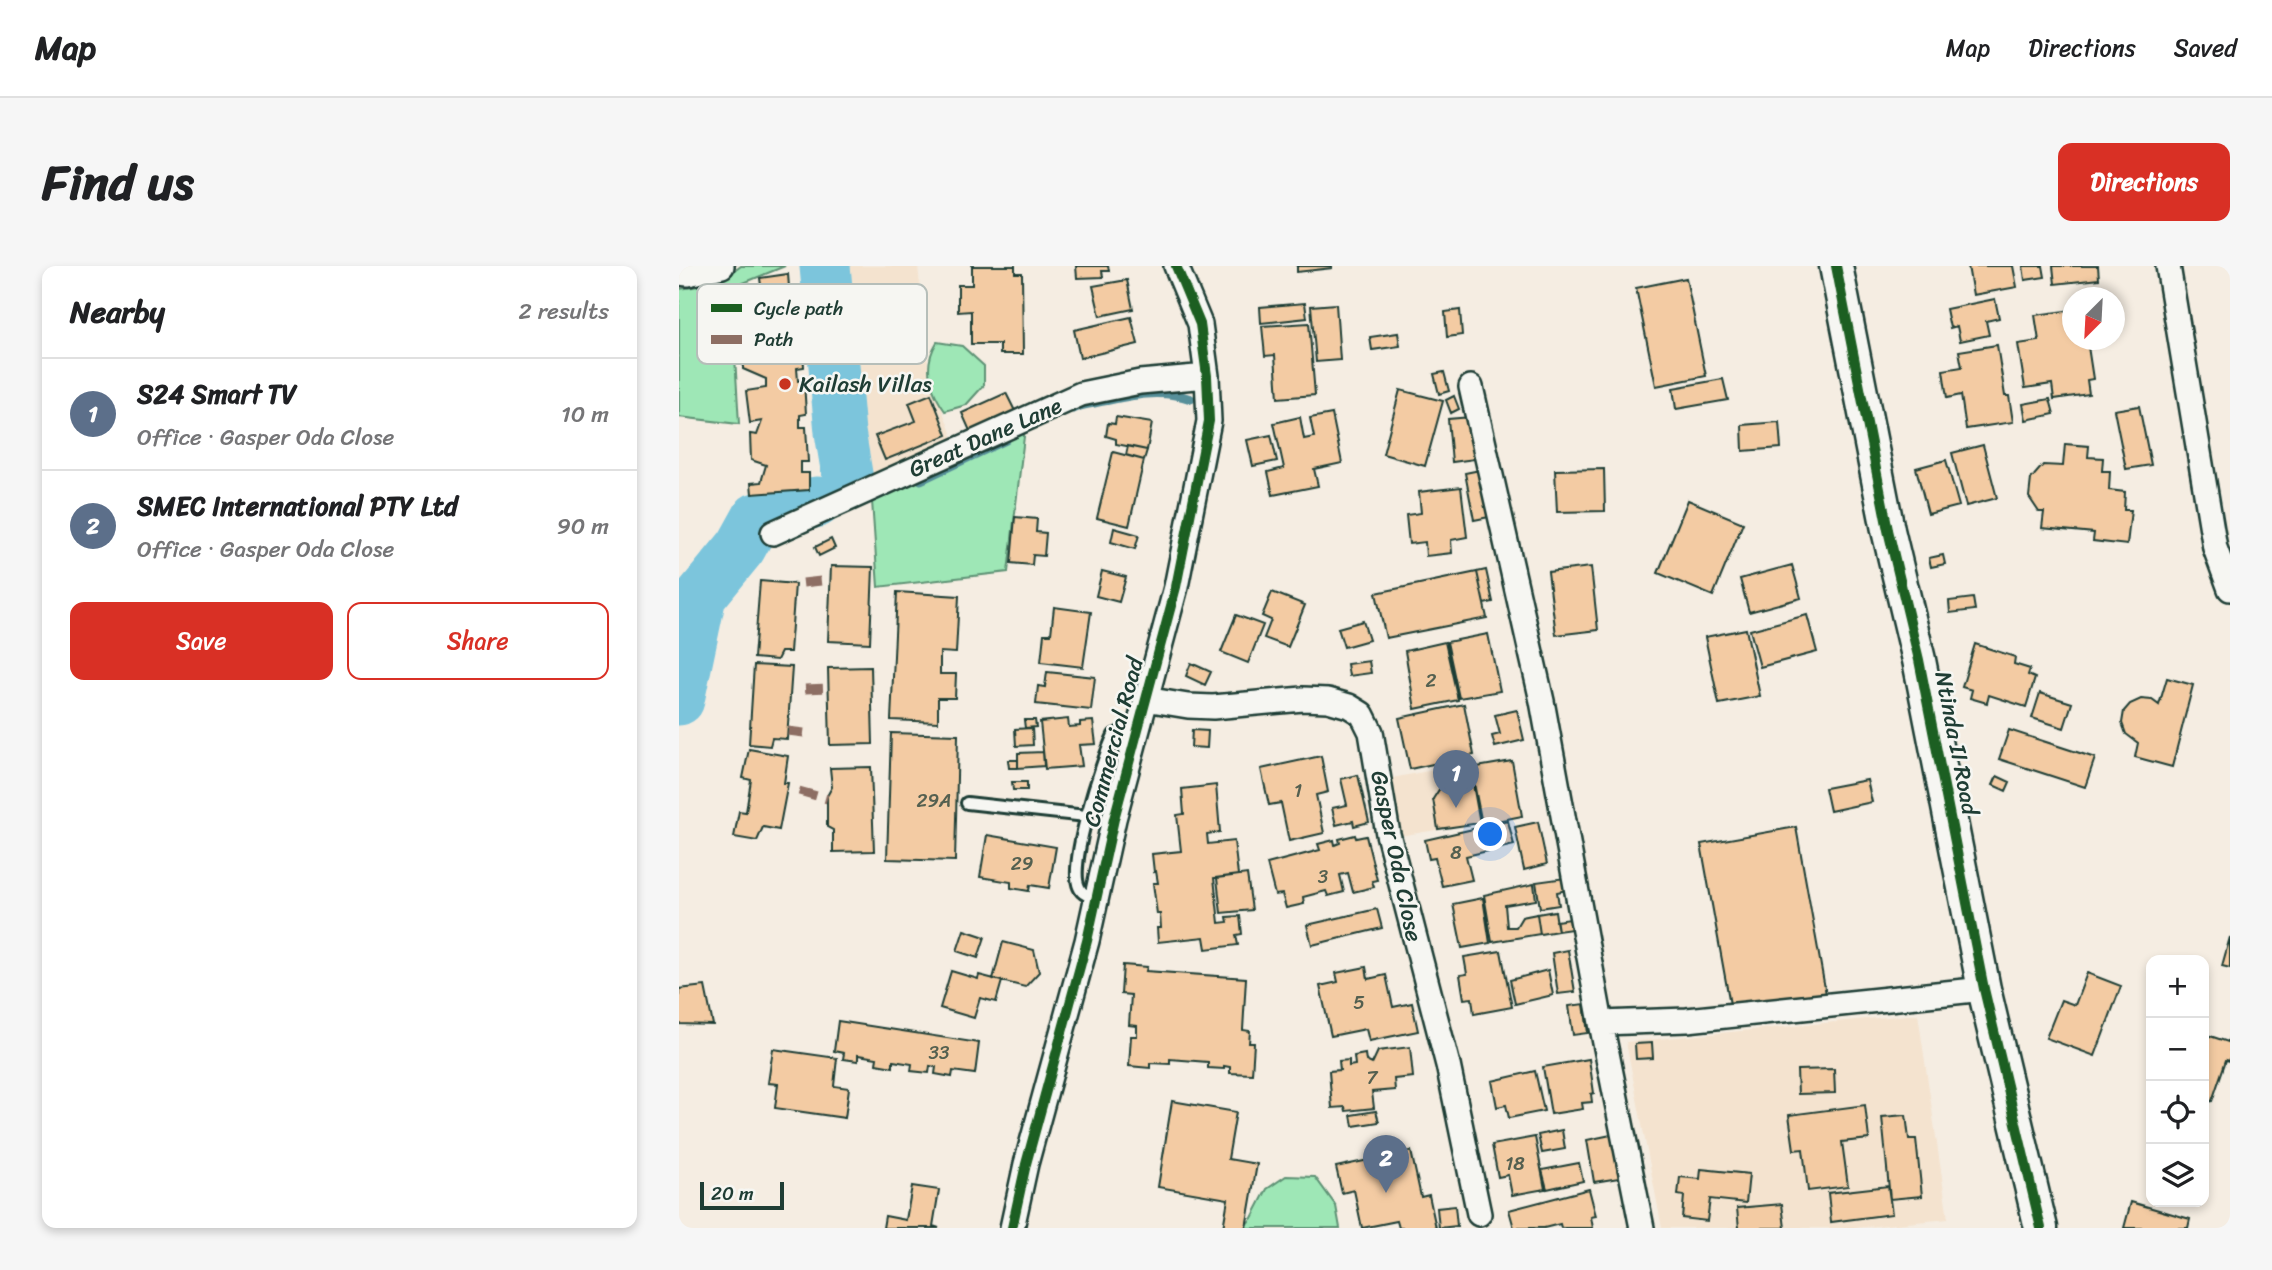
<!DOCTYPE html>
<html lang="en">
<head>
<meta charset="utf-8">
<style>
  :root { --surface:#fff; --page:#f6f6f6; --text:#202124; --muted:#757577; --line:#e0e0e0; --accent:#d93025 }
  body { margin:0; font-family:Sriracha,sans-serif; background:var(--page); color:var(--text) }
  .controls { position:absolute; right:21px; bottom:21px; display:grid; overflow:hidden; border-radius:14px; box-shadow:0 4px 10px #0003 }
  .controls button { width:63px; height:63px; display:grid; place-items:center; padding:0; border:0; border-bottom:2px solid var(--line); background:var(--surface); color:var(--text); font:35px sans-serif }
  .compass { position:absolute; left:1383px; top:21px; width:63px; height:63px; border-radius:50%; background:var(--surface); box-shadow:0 4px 10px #0003; rotate:204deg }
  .scale { position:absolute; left:21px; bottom:18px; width:84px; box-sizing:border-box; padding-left:7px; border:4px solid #1f3d34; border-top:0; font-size:19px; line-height:24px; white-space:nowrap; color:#1f3d34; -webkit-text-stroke:5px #f6f6f2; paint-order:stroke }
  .you { position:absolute; left:812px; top:569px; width:24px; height:24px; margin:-18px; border:5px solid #fff; border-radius:50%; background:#1a73e8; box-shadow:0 0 0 10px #1a73e833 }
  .badge { display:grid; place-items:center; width:46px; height:46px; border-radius:50%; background:var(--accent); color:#fff; font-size:23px; font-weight:700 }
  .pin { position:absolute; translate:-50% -58px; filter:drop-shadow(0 2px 4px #0008) }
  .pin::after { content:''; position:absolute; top:37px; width:24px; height:21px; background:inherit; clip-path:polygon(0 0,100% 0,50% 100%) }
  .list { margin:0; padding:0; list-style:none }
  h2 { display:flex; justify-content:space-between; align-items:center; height:91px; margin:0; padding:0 28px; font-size:30px }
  h2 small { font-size:23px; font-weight:400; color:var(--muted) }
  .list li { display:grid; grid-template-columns:46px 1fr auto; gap:21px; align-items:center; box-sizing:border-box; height:112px; padding:0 28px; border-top:2px solid var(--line) }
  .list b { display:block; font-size:26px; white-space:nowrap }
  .list p { margin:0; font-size:23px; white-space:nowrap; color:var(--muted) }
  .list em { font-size:23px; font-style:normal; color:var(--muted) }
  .actions { display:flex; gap:14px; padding:21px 28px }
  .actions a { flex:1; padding:16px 0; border:2px solid var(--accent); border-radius:14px; text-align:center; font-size:24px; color:var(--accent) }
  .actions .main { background:var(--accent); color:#fff }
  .icon { flex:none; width:38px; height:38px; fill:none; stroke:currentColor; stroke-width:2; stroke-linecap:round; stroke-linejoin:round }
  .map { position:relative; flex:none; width:1551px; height:962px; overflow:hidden; border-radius:14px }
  header { display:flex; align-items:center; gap:42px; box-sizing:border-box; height:98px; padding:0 35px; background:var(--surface); border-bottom:2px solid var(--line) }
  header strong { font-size:33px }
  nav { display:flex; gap:38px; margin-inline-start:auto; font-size:24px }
  .intro { display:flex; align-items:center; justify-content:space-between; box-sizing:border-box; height:168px; padding:0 42px }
  h1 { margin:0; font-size:49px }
  .button { padding:18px 32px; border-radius:14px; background:var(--accent); color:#fff; font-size:24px; font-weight:700 }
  main { display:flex; gap:42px; padding:0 42px }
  aside { flex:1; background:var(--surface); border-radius:14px; box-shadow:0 4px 10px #0003 }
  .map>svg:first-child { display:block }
  .built { fill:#f4e3cf }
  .green { fill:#9ee7b6; stroke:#5e9275; stroke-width:2 }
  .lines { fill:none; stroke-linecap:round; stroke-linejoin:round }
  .stream { stroke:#578f99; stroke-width:9 }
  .river { stroke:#7cc5dc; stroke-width:51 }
  .building { fill:#f3cba3; stroke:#1f3d34; stroke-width:2 }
  .lane-casing { stroke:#1f3d34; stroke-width:16 }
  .street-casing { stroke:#1f3d34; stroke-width:28 }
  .secondary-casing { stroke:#1f3d34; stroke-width:37 }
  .lane { stroke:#f6f6f2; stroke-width:10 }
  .street { stroke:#f6f6f2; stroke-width:23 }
  .secondary { stroke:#f6f6f2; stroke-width:32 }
  .quiet { stroke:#8d6e63; stroke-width:9; stroke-dasharray:18 9; stroke-linecap:butt }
  .cycleway-casing { stroke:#f6f6f2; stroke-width:15 }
  .cycleway { stroke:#1b5e20; stroke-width:10 }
  .poi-dot { fill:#c8321e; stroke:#f6f6f2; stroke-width:2.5 }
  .labels { text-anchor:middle; stroke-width:5; stroke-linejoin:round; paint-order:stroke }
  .number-label { font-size:19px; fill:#546050 }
  .poi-label { font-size:23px; fill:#1f3d34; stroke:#f6f6f2; text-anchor:start }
  .street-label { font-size:23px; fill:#1f3d34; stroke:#f6f6f2 }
  .key { fill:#f6f6f2; stroke:#b6beb9; stroke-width:2 }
  .key-label { font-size:19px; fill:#1f3d34 }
</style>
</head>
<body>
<header>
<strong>Map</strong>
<nav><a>Map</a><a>Directions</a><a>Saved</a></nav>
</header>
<div class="intro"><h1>Find us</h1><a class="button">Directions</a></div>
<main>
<aside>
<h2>Nearby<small>2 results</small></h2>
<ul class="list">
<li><span class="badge" style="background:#5c6f8a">1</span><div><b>S24 Smart TV</b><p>Office · Gasper Oda Close</p></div><em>10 m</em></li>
<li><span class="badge" style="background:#5c6f8a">2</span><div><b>SMEC International PTY Ltd</b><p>Office · Gasper Oda Close</p></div><em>90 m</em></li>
</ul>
<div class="actions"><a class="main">Save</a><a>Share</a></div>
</aside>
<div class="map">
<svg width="1551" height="962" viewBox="0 0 1551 962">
  <rect width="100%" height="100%" fill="#f5ede2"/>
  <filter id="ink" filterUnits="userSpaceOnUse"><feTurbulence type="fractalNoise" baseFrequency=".0143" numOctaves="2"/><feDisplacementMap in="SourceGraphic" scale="14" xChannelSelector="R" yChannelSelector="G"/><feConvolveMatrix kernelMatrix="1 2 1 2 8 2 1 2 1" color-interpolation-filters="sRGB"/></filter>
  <g filter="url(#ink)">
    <!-- built -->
    <path class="built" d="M150,0H239L250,108L275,175L177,219Z
      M790,497L801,557L720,570L708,513Z
      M1239,748L1269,953L1176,962H983L947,776Z"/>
    <!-- green -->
    <path class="green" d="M62,0H106L52,22L60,158L0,151V23C22,21 45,14 62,0Z
      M258,76L283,80L305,100V119L287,139L266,145C251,124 243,100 258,76Z
      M346,162L329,306L199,321L193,235Z
      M607,910L636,911L657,940L661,962H564L573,952L588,923Z"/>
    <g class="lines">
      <!-- stream -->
      <path class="stream" d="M394,143L401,140C438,133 476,120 512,133
        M242,214L327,174"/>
      <!-- river -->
      <path class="river" d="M146,0L161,166L169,214
        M0,434L22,330L62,281L78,252L138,236"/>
    </g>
    <!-- building -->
    <path class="building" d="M293,0H336V7H343L344,88H321V78H292V45L279,46V19H293Z
      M397,0H429L430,5H423L424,11L398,12Z
      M618,0H653V2L618,6Z
      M1289,0H1334L1338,21L1294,29Z
      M1344,0H1364L1366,11L1346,14Z
      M1374,0H1419L1420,13L1376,18Z
      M109,8L110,21H120L122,55L115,56V69H123L125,101L118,102L119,115H125L127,148L121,149V161H127L129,196H122V207H130V224L73,228L72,217L82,216L87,199L72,194L71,168L78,169L83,155L71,157L67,125L87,122V113L64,103V72L74,75V58L64,59L60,31L83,27L81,12Z
      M1007,12L1027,110L977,120L957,22Z
      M448,14L454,43L421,50L414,20Z
      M1316,33L1320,52L1307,55L1310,69L1281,75L1278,60L1271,62L1267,43Z
      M626,37L628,52L582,57L581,41Z
      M657,38L661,94L637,96L632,40Z
      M781,44L783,69L768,71L766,46Z
      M1394,44V74H1408L1414,113L1408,114L1410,128L1375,133L1373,118L1346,122L1339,78L1360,75L1356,49Z
      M452,51L459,78L401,92L395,64Z
      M630,57L636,129L599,132L596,89L586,90L583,60Z
      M719,67L721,80L693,84L691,71Z
      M1318,79L1326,130H1330L1334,156L1287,163L1282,129L1268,132L1264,104L1283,101L1280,85Z
      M765,106L770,125L760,128L755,108Z
      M1044,113L1049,134L997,143L994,122Z
      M721,124L764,135L746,200L704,188Z
      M327,127L336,145L291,165L283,147Z
      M252,128L268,169L206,194L196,170L237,155L230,137Z
      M775,130L780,143L772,147L767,134Z
      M1371,133L1375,148L1347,154L1344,138Z
      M1460,140L1472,199L1447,203L1435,144Z
      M653,148L663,197L635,203L639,220L594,229L589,206L605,202L595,157L621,151L625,173L635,171L631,152Z
      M437,151L473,157L468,184L437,178V173L427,170L429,157L436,158Z
      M792,151L796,193L773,196L769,153Z
      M1100,156L1102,182L1064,185L1063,159Z
      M592,169L598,195L574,200L568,174Z
      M1386,178L1410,180L1409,191L1424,192L1423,205H1431L1430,224L1446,226L1445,244H1452L1448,279L1414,275L1415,267L1363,262L1365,246H1360L1350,231L1352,213L1364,199L1384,200Z
      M1304,179L1318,232L1287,240L1273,187Z
      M449,180L468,184L465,194L447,189Z
      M434,186L465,194L450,260L418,252Z
      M1267,194L1280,240L1249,248L1237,202Z
      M925,203L926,245L878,246L876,204Z
      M801,204L810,251L795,254L786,207Z
      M782,221L788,271L772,274L773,287L747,290L746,276L730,278L727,249L742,247L740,226Z
      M1009,234L1064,257L1034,330L979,307Z
      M336,251L358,253L357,266L367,267L365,290L354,289L353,299L332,297Z
      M435,262L460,269L456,283L432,276Z
      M152,273L156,282L140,290L136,281Z
      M1264,289L1266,298L1252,301L1250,292Z
      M1113,299L1122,332L1070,346L1061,313Z
      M152,300L194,301L191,377L149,375Z
      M912,301L919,364L877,369L869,306Z
      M807,304L814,336L805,338L798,306Z
      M423,305L447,311L440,336L417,330Z
      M798,306L808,352L707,372L697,327Z
      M81,315L116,318L111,386H102L98,394L75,392Z
      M218,326L280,330L277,387L261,386V408H277L276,432H259V456L212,454Z
      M593,326L626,339L609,381L585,372L592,354L583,350Z
      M1294,332L1296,344L1271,347L1270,335Z
      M375,341L412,346L404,401L362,396L365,368H372Z
      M557,349L584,359L569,397L542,386Z
      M1128,349L1138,386L1081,401L1071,364Z
      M684,355L690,374L665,381L659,362Z
      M1067,363L1081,430L1040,438L1026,371Z
      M809,368L821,425L780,432L768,376Z
      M766,376L779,434L736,443L726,385Z
      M1296,378L1336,391L1335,398L1351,403L1349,409L1356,412L1347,441L1310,429L1308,437L1291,432L1293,424L1283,421Z
      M690,395L692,407L670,410L668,398Z
      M512,397L532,406L526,419L507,410Z
      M75,399L113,401L108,473L93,472L91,480L70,478Z
      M192,401L194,478L151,479L149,402Z
      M368,406L416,411L412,444L357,438L359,420L366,421Z
      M1488,412L1514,419L1493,501L1456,491L1459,477L1447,468L1443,457L1445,445L1451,438L1462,433L1473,434L1480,439Z
      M1361,427L1393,437L1385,462L1353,452Z
      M785,438L795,489L731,503L720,452Z
      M838,444L845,474L816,481L813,470L821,468L816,449Z
      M389,453L390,461L401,460V456L414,455L417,478L400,479L403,500L366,503L361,456Z
      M345,454H356L357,461L346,462Z
      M353,462L354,479L337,480L336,463Z
      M513,464L529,465L528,482L512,481Z
      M1330,464L1416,492L1406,521L1320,493Z
      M212,467L279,469L276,595L208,593Z
      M70,483L109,490L105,517H109L100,564L84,561L78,575L55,571L60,545L67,546L72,514L64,512Z
      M364,486L365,500L339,502V487Z
      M642,490L649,526L637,529L645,567L610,575L602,537L590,539L582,503Z
      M329,494H339V502H330Z
      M833,495L843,550L803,558L792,502Z
      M192,501L195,585L154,586V564L148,561V530L153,521L151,502Z
      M791,502L801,557L759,563L754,533L761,522L758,509Z
      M679,509L690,556L675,560L674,555L657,559L653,542L668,539L662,513Z
      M1318,510L1331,516L1327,525L1314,519Z
      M1188,514L1193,536L1151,545L1146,522Z
      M333,516H348V524H334Z
      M537,519L541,566L528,568L529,578L555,575L559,609L535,612L540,657L549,656L548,651L561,650L563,668L557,669L559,679L527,683L525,671L479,676L478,662H482L481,648H478L474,617H479L477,605L475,606L473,588L502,585L498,549L505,548L503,523Z
      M829,555L835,579L787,590L793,614L763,620L756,592L750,593L746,574Z
      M859,556L868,598L845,604L836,561Z
      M1117,561L1147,728L1052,744L1022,578Z
      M308,569L377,581L370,622L351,619L350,625L332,622V616L301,611Z
      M676,569L677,572L687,570L698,614L693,615L695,621L674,626L669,607L661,609L665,626L649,630L647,625L624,631L625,638L607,642L603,628L596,629L588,598L641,584L639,578L655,574L656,579L661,577L660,573Z
      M568,608L573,644L542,647L538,612Z
      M886,612L888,624L878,626L880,639L861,642L857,616Z
      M855,618L857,634L826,639L828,661H837L843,651L858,648L861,668L813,676L805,629Z
      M804,632L811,677L783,682L774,638Z
      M698,643L703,662L633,679L628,659Z
      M876,645L879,665L861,668L858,648Z
      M891,653L893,663L879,665L877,655Z
      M285,664L306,671L299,692L278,685Z
      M1551,671V702L1543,700Z
      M324,676L355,684L360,706L346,721L314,713Z
      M889,684L896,726L879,728L873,687Z
      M822,685L833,741L795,748L793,732L785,733L781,709L788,708L785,691Z
      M444,699L468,701L467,705L567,712L564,764L571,765L570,777H575L573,808L551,807V801L545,800V803L529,802V796L491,793V798L471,797V802L450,800L452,770H458V760L450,759L452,729L442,728Z
      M687,701L689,713L707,709L714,741L733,737L739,765L690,775L687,763L652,770L641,720L659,716L657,707Z
      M869,704L874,729L836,738L831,714Z
      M272,705L299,713L300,709L323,715L317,736L301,732L295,752L261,742Z
      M1408,707L1442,720L1416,790L1367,772L1382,734L1396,739Z
      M26,720L34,759L0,758V723Z
      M905,738L909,767L894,769L890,740Z
      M159,755L300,777L296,808L274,805L273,811L256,808L257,801L251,800L250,807L232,805L233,798L214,795V801L197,798L198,792L179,789V795L164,793L165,787L155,785Z
      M1551,767V795L1547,794L1533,835L1525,836V768L1549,776Z
      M973,777L974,792L957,793L956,778Z
      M731,781L734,811L715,813L716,824L693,826L695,842L667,845L666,841L653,842L650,805L661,804L660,795L670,794V800L676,799L675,790L686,788L687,795L693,798L699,785Z
      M94,783L158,792L155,820L170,822L166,852L96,842L99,818L89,817Z
      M910,793L915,827L912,828L913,836L903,837L904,843L872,848L864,801Z
      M1155,803L1156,827L1119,828L1118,804Z
      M856,805L865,845L830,852L827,839L818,841L813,815Z
      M493,835L557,846L549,893L578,898L567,962H544L549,933L479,921Z
      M1186,839L1190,873L1163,876L1169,920L1129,925L1124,883L1115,884L1110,849Z
      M697,845L700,856L674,860L672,849Z
      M1227,849L1230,873H1237L1243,930L1211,933L1203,851Z
      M883,864L886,883L863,887L859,869Z
      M932,869L940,912L915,916L908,874Z
      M856,871L866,923L833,929L829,909L819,911L813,879Z
      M732,885L742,931L750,929L757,962H720L718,955L683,962L675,924L663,927L657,901Z
      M900,897L904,915L868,923L863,904Z
      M1022,903L1070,908L1067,937L1031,933L1028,955L1003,952L1005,930L999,929L1001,911L1021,913Z
      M233,920L260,924L254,960L260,962H204L206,950L227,954Z
      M1209,920L1213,948L1152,956L1149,927Z
      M910,923L917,950L912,951L914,962H882L881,958L865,962H835L830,944Z
      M1452,936L1511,953L1509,962H1445Z
      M1103,938L1106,962H1060L1058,942Z
      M776,940L778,960L760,962L758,942Z"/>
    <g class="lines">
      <defs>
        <path id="lane" d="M288,537L407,550
          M418,631C410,630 403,629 400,621C389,598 423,494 435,469L444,465L458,464"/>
        <path id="street" d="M1489,0L1536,282L1551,323
          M0,7L9,8L43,0
          M792,121L863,435L922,757L963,962
          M94,267L402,128L461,116L528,110
          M466,433L509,440L534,441L624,433L649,434L670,440L683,448L692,466L709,568L769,799L800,948
          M922,757L1008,754L1305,723
          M333,962L347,898L408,675L435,553L497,321L530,155L528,110L521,58L497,0"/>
        <path id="secondary" d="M1157,0L1209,264L1240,394L1305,723L1362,962"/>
      </defs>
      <!-- lane casing -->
      <use href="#lane" class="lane-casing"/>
      <!-- street casing -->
      <use href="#street" class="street-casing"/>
      <!-- secondary casing -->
      <use href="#secondary" class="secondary-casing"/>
      <!-- lane -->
      <use href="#lane" class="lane"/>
      <!-- street -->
      <use href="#street" class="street"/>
      <!-- secondary -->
      <use href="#secondary" class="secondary"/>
      <!-- quiet -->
      <path class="quiet" d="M124,317L151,314
        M126,423L149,422
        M109,465L125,467
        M120,525L148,533"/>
      <defs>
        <path id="cycleway" d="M1157,0L1209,264L1240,394L1305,723L1362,962
          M333,962L347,898L408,675L435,553L497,321L530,155L528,110L521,58L497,0"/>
      </defs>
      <!-- cycleway casing -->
      <use href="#cycleway" class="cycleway-casing"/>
      <!-- cycleway -->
      <use href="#cycleway" class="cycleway"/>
    </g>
  </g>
  <!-- markers -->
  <circle class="poi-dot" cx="106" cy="118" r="7"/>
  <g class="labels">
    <!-- number labels -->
    <g class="number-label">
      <text x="752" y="421">2</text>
      <text x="619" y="531">1</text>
      <text x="255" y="541">29A</text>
      <text x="777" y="593">8</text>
      <text x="343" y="604">29</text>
      <text x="644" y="617">3</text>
      <text x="680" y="743">5</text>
      <text x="260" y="793">33</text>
      <text x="693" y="818">7</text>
      <text x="836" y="904">18</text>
    </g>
    <!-- poi labels -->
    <g class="poi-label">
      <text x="120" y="126">Kailash Villas</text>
    </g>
    <!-- street labels -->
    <g class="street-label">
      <text transform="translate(306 171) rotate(-24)" y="8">Great Dane Lane</text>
      <text transform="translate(434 476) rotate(-75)" y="8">Commercial Road</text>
      <text transform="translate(1278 477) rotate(79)" y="8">Ntinda II Road</text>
      <text transform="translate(718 590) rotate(78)" y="8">Gasper Oda Close</text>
    </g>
  </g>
  <!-- legend -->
  <rect x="18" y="18" width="230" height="80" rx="10" class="key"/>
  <rect x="32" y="38" width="31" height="8" fill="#1b5e20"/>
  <rect x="32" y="69" width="31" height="9" fill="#8d6e63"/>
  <g class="key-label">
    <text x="75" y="49">Cycle path</text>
    <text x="75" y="80">Path</text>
  </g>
</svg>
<div class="controls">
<button>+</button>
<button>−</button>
<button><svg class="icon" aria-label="locate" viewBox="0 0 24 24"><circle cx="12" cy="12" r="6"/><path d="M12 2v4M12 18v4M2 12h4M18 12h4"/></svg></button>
<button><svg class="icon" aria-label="layers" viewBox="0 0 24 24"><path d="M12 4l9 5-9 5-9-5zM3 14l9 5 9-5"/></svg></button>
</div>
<svg class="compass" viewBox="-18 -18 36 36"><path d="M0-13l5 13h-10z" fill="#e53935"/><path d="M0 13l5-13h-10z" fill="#757577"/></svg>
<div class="scale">20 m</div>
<div class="you"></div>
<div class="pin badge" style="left:777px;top:542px;background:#5c6f8a">1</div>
<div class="pin badge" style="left:707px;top:927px;background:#5c6f8a">2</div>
</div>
</main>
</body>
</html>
